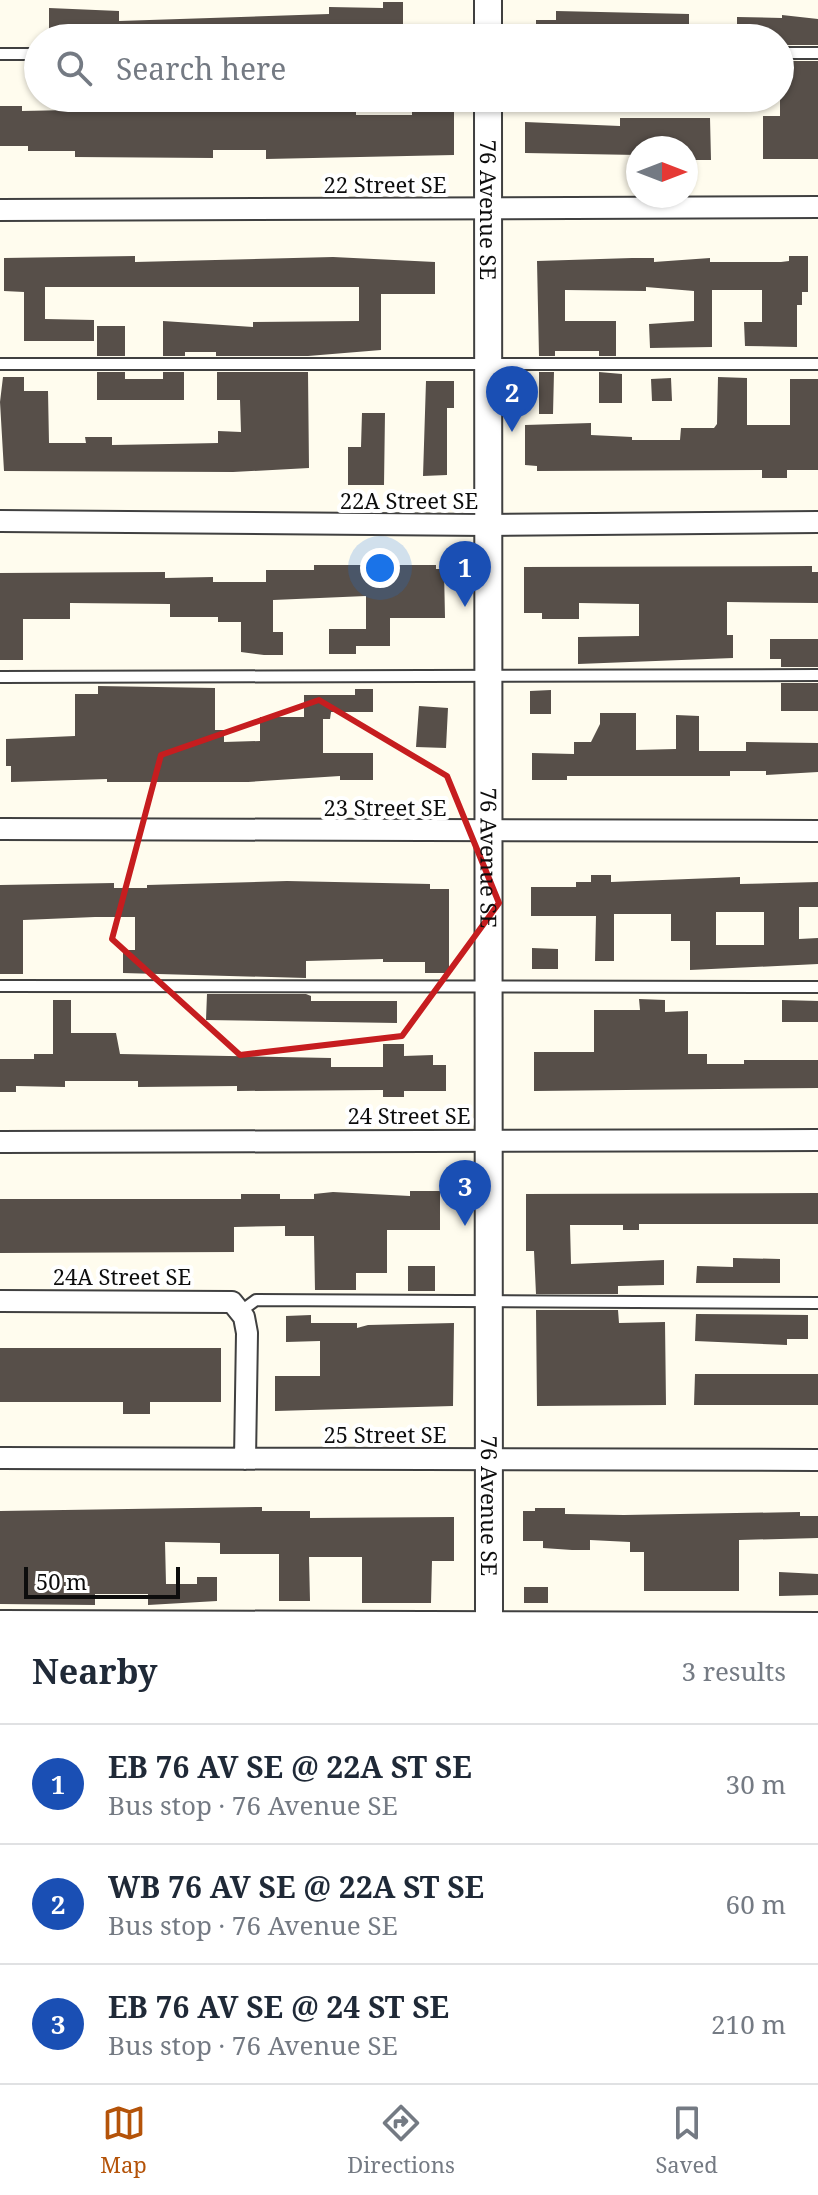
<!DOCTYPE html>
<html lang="en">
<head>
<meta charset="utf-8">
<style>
  :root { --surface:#fff; --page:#f6f6f7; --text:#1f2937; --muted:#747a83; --line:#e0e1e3; --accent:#b45309 }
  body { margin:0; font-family:"Noto Serif",serif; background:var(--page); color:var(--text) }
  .compass { position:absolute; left:626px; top:136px; width:72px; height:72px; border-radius:50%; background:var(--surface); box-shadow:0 2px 6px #0004; rotate:90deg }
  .scale { position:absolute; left:24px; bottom:20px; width:156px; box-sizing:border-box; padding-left:8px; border:4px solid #0d0d0d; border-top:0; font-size:22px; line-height:28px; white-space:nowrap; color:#0d0d0d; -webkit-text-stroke:6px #fff; paint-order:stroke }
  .you { position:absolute; left:380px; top:568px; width:28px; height:28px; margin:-20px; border:6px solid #fff; border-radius:50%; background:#1a73e8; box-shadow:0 0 0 12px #1a73e833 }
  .badge { display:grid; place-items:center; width:52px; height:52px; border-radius:50%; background:var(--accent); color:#fff; font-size:26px; font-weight:700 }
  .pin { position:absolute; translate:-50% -66px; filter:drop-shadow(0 2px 4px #0008) }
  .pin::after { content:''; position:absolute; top:42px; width:28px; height:24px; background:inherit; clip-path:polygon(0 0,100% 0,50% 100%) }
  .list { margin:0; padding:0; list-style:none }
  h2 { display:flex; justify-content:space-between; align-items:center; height:104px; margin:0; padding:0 32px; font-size:34px }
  h2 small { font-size:26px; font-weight:400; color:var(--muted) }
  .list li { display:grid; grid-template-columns:52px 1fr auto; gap:24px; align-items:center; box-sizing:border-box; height:120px; padding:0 32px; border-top:2px solid var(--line) }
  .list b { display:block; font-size:30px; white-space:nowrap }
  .list p { margin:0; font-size:26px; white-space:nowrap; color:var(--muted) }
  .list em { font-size:26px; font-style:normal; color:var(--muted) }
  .icon { flex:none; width:44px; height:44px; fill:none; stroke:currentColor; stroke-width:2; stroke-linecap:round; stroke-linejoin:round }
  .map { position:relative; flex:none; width:818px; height:1619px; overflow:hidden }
  .search { position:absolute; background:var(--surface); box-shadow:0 2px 6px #0004; left:24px; right:24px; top:24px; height:88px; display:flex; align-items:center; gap:20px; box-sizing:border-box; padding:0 28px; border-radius:44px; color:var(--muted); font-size:30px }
  .sheet { height:464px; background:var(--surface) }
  nav { display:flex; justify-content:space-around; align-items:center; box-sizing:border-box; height:112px; border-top:2px solid var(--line); background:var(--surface); font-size:22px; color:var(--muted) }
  nav a { display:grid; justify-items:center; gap:4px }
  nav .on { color:var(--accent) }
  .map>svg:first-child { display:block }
  .building { fill:#574f49; fill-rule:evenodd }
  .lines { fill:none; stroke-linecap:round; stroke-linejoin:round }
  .service-casing { stroke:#404040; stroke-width:14 }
  .minor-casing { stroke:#404040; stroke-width:24 }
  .tertiary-casing { stroke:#404040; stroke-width:30 }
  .service { stroke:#fff; stroke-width:10 }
  .minor { stroke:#fff; stroke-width:20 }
  .tertiary { stroke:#fff; stroke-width:26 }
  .marked { fill:none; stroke:#c61d1f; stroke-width:6; stroke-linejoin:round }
  .labels { text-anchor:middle; stroke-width:8; stroke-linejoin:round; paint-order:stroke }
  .street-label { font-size:22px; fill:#0d0d0d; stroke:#fff }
</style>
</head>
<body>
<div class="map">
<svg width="818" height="1619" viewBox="0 0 818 1619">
  <rect width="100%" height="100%" fill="#fffcee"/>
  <!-- building -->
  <path class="building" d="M383,2H403V37L310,34V37L91,38V32H49V8L119,11V21L329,14V7L383,8Z
    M556,11L689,14V38H536V20H556Z
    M782,15L818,19V45H780V38H737V17L782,18Z
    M780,61H818V159H763V116H780Z
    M0,106H22V111L214,107V111L356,110V115H412V106H454V155L266,159V150H213V158L75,157V151H28V146H0Z
    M620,118H710L711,160H688L686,148H638V155L525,153V122L620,126Z
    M135,256V262L333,257L435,262V294H381V350L308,356H216V352H185V356H163V321L253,327V322L359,321V287H45V319L94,320V341H24V292L4,291V258Z
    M789,256H808V292H802V305H797V347L745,346L744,322H762V290H712V347L650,348L649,324L694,321V291L646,287V291L565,290V321H616V356H599V351H555V356H539L537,261L632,258H654V262L710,258V262H781L789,261Z
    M97,326H125V356H97Z
    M97,372H125V379H163V372H184V400H97Z
    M217,372H308L309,468L233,472L4,471L0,402L3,377H24V391H48L49,443H86L85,437H112V445L169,444L218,443V431L241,432L240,400H217Z
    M539,372H554L553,414H539Z
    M599,372L622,374V403H599Z
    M718,377L747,378V425H790V379H818V470H787V478H762V470L537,471V466L525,465V425L591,423V435L632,437V440H680L681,428H714L717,424Z
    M671,378L672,401H652L651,379Z
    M426,381H454V408H447V475L423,476Z
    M362,413H385L384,485H348V447H361Z
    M314,565H436V569H444L445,618H390V646H356V654H329V629H366V596L273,600V632H283V655H264L241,652V622H218V617H170V604L70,603V619H23V660H0V573L165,572V578L213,577V582H266V570H314Z
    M812,566V572H818V603L727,602V635H733V658L578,664V637L639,636V604L579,603V619H542V613H524V567Z
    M770,639H818V667H781V659H770Z
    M781,683H818V711H781Z
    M98,686L215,688V730H224V742L260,741V717H304V695H355V689H373V712H331L330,719H323V753H373V780H340V776L248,782H107V779L11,782V766H6V739L75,736V694H98Z
    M551,690V714H530V691Z
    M419,706L448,708L446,748L416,747Z
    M600,713H636V750L676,749V715L699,716V751H746V742L818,743V772L766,775V771H730V776H567V780H532V753L574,754V742H591L600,724Z
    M591,875H611V882L740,877V884L818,882V907H799V939L818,938V964L690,970V941H671V914H614V961H595L596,916H531V887H576V882H591ZM716,912H764V945H716Z
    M287,881L430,884V889H449V973H425V962H383V959L306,961V978L123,973V950H135V917H95L23,920V974H0V885L114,883V888H147V885Z
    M532,948L558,949V969H532Z
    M207,994H306L311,996V1001H397V1023L206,1020Z
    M639,999L665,1000V1012L688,1011V1054H707V1064H744V1060H818V1088L534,1091V1052H594V1010H640Z
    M53,1000H71V1033H116L120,1054L331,1058V1067H383V1044H404V1056L433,1055V1065H446V1091H404V1097H383V1090L237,1091V1086L138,1087V1081H65V1087L16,1086V1092H0V1059H34V1054H53Z
    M782,1000L818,1001V1022H782Z
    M410,1191H440V1230H387V1273H356V1290H315L314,1236H285V1226L234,1227V1252L0,1253V1199H241V1194H280V1199H314V1194L333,1192L410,1196Z
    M818,1193V1224H639V1230H623V1225H570L571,1264L664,1260V1285L618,1286V1294H536L534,1251H526V1194Z
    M733,1258L780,1259V1283H696L697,1266L733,1267Z
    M408,1266H435V1291H408Z
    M536,1310H618L619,1323L665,1322L666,1405L537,1406Z
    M696,1314L808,1315V1339H787V1345L695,1341Z
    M311,1315V1323H357V1328L368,1325L454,1323L453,1406L275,1411V1376H320V1341L286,1342V1316Z
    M0,1348H221V1402H150V1414H123V1402H0Z
    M695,1374H818V1405H694Z
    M262,1507V1511H310V1518L454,1517V1561H432L431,1603H362V1557H309L310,1601H279V1554H220V1543L165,1542L166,1584H197V1577H217V1601L148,1605V1594H95V1605L0,1604V1511Z
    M535,1508H565V1514L624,1515L800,1512V1516H818V1538L739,1540V1591H644V1552H630V1542L590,1540V1550H572L543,1548V1541H523V1511H535Z
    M779,1572L818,1574V1595L779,1596Z
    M524,1587H548V1603H524Z"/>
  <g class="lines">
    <defs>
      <path id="service" d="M780,53H818
        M0,54H38
        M0,364H818
        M0,677L818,675
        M0,986L818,987
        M241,1311L256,1300L818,1303
        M0,1616L818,1618"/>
      <path id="minor" d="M0,210L818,207
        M0,521L487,525L818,522
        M0,829L818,831
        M0,1142L818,1140
        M0,1301L232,1302L244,1317L247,1333L245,1459
        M0,1458L818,1460"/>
      <g id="tertiary">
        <path d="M488,38V0"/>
        <path id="s1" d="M488,98L489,1619"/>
      </g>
    </defs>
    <!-- service casing -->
    <use href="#service" class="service-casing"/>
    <!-- minor casing -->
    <use href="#minor" class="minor-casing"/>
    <!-- tertiary casing -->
    <use href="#tertiary" class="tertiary-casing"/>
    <!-- service -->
    <use href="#service" class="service"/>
    <!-- minor -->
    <use href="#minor" class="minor"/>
    <!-- tertiary -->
    <use href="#tertiary" class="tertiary"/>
  </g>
  <!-- marked area -->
  <path class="marked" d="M319,700L447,776L499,903L402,1036L240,1055L112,939L161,755Z"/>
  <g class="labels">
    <!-- street labels -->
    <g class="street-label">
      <text x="385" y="193">22 Street SE</text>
      <text dy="8" stroke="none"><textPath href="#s1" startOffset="112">76 Avenue SE</textPath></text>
      <text x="409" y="509">22A Street SE</text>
      <text x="385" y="816">23 Street SE</text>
      <text dy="8" stroke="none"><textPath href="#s1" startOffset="760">76 Avenue SE</textPath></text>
      <text x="409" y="1124">24 Street SE</text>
      <text x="122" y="1285">24A Street SE</text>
      <text x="385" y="1443">25 Street SE</text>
      <text dy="8" stroke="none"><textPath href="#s1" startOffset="1408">76 Avenue SE</textPath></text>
    </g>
  </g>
</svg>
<svg class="compass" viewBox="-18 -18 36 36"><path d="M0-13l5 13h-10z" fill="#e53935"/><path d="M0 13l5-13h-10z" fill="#747a83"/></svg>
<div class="scale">50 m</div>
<div class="you"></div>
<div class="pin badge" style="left:465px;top:607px;background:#1a4fb4">1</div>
<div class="pin badge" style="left:512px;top:432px;background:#1a4fb4">2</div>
<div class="pin badge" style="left:465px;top:1226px;background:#1a4fb4">3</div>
<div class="search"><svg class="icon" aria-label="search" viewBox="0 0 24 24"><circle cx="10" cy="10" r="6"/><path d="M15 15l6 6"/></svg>Search here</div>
</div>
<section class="sheet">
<h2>Nearby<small>3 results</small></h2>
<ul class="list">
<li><span class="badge" style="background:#1a4fb4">1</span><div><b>EB 76 AV SE @ 22A ST SE</b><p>Bus stop · 76 Avenue SE</p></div><em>30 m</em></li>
<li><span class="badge" style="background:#1a4fb4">2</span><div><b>WB 76 AV SE @ 22A ST SE</b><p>Bus stop · 76 Avenue SE</p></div><em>60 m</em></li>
<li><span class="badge" style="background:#1a4fb4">3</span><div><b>EB 76 AV SE @ 24 ST SE</b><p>Bus stop · 76 Avenue SE</p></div><em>210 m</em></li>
</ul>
</section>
<nav>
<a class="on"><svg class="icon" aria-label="map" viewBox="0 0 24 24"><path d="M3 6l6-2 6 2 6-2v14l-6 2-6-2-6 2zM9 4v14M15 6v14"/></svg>Map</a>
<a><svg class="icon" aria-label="directions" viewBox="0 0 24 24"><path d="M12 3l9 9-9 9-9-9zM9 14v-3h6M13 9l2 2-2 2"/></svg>Directions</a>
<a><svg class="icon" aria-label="saved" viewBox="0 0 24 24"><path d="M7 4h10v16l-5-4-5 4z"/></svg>Saved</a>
</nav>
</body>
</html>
